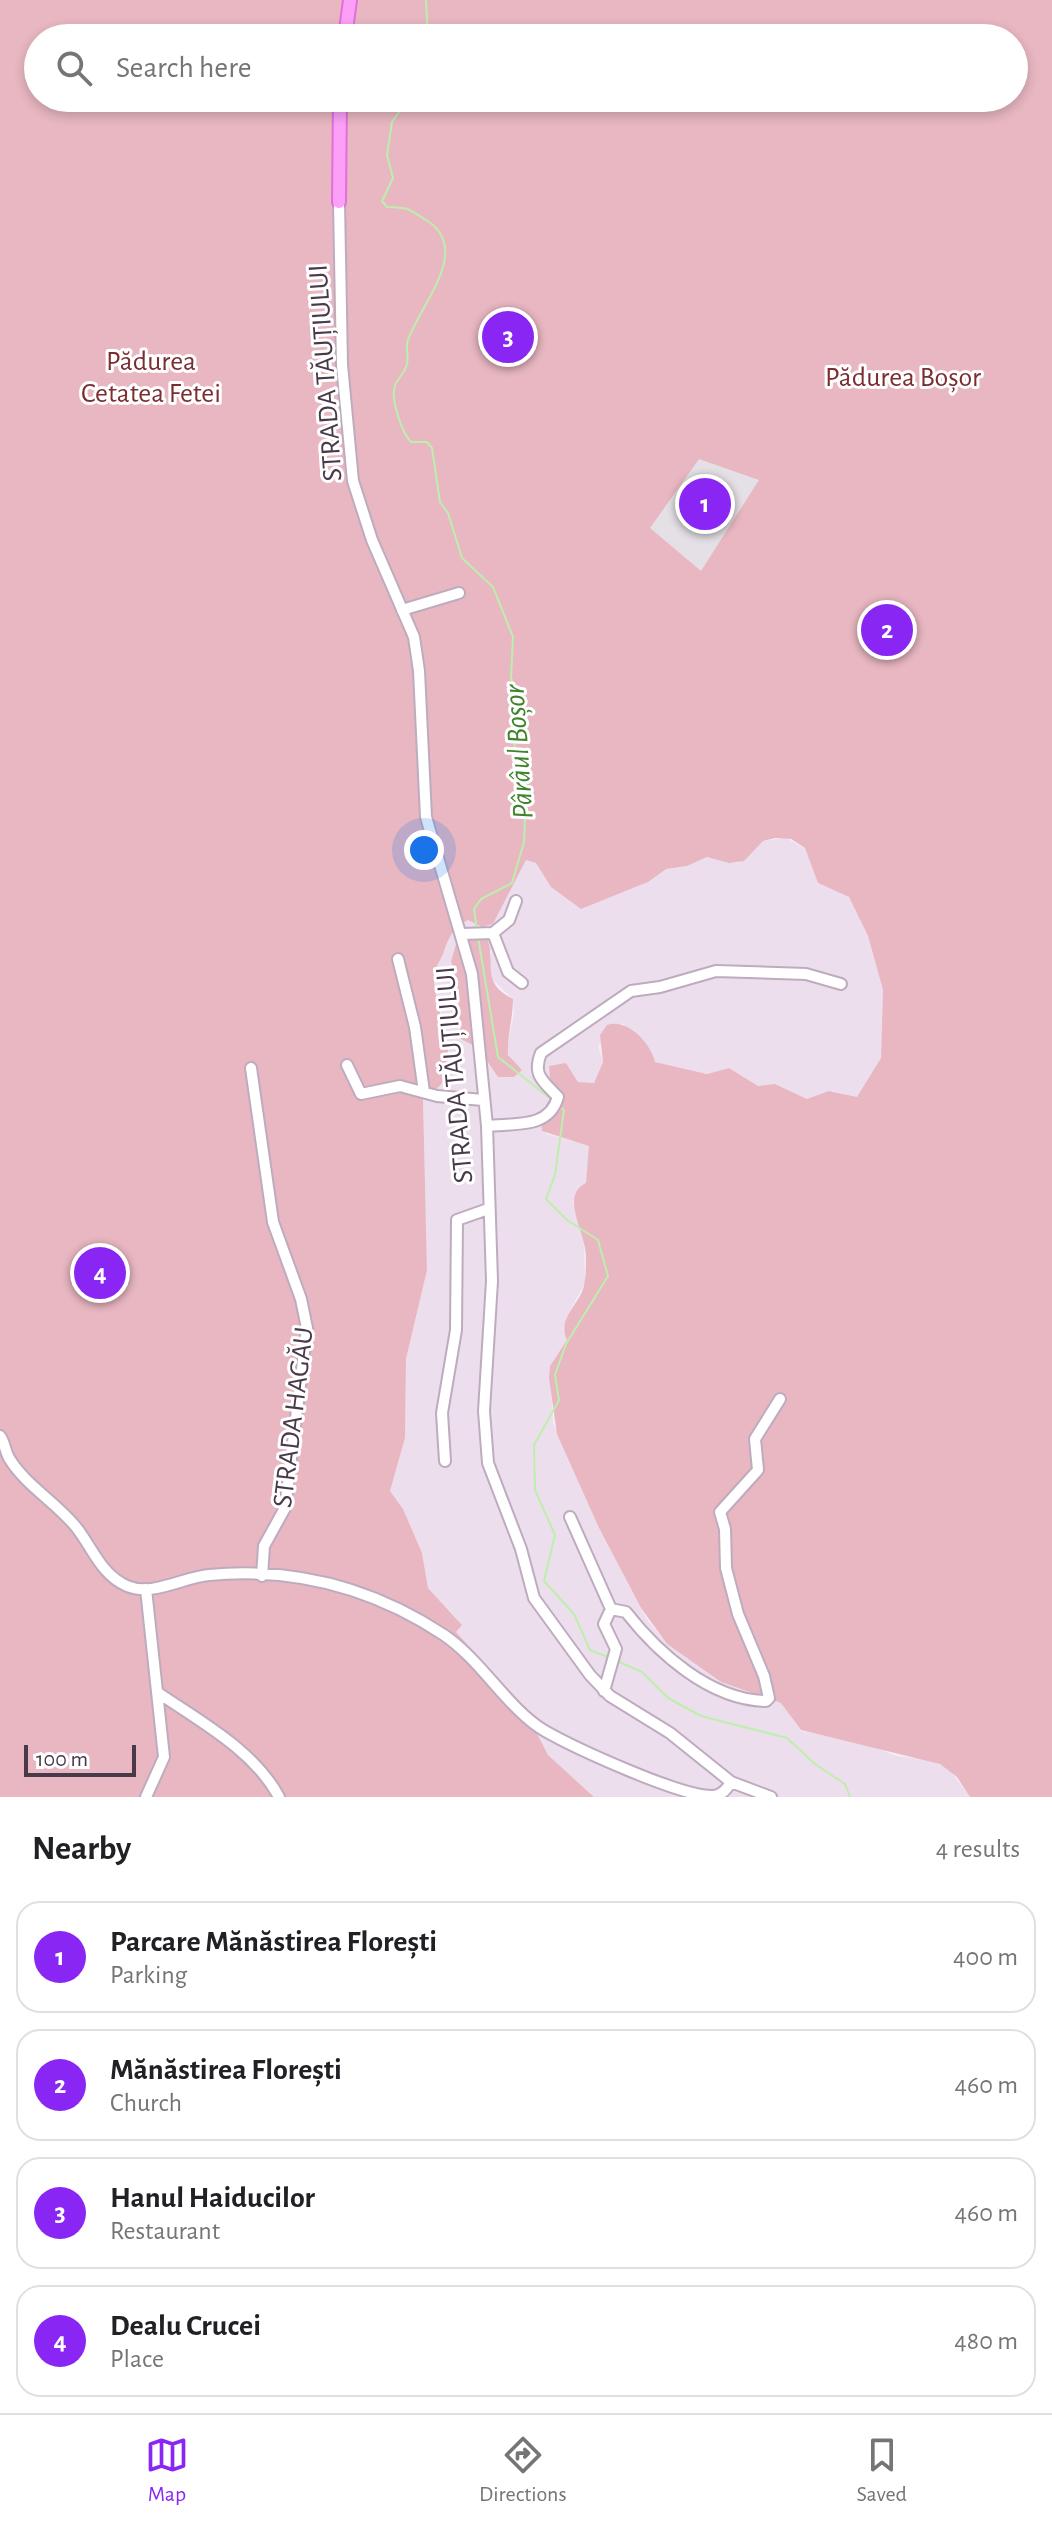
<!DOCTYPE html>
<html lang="en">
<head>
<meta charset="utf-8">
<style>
  :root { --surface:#fff; --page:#f6f6f6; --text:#202124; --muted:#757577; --line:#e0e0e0; --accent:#8a26f3 }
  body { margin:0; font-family:"Alegreya Sans",sans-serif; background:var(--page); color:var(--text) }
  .scale { position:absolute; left:24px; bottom:20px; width:112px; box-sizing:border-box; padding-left:8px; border:4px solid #493a4a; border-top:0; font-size:22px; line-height:28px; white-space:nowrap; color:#493a4a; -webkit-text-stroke:6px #fff; paint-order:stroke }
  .you { position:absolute; left:424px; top:850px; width:28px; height:28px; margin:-20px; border:6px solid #fff; border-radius:50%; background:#1a73e8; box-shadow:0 0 0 12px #1a73e833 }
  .badge { display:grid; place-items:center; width:52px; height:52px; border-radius:50%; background:var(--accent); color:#fff; font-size:26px; font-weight:700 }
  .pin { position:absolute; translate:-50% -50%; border:4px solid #fff; box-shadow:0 2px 8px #0006 }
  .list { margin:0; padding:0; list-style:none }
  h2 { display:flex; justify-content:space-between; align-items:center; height:104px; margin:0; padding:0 32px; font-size:34px }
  h2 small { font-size:26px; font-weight:400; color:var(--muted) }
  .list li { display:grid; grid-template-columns:52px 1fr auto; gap:24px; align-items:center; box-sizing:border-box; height:112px; margin:0 16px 16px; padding:0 16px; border:2px solid var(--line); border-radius:24px }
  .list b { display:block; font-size:30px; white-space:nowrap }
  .list p { margin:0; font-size:26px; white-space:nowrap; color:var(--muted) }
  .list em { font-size:26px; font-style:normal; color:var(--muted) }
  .icon { flex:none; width:44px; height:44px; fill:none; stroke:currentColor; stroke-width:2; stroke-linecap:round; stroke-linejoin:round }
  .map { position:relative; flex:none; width:1052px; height:1797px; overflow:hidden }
  .search { position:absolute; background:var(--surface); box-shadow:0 4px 12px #0003; left:24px; right:24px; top:24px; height:88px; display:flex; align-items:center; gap:20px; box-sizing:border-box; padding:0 28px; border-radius:44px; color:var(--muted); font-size:30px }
  .sheet { height:616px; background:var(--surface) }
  nav { display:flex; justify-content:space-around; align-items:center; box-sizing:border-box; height:112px; border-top:2px solid var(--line); background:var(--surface); font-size:22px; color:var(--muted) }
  nav a { display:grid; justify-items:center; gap:4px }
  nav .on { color:var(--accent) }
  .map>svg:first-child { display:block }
  .residential { fill:#eddeed; fill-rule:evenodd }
  .green { fill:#e8b7c1; fill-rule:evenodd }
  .parking { fill:#e4e0e5 }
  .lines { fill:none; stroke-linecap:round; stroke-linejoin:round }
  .stream { stroke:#bdefac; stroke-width:2 }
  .minor-casing { stroke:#beacbe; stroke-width:14 }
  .major-casing { stroke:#e16fdc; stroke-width:16 }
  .minor { stroke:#fff; stroke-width:10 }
  .major { stroke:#fba0f6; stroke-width:12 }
  .labels { text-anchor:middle; stroke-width:6; stroke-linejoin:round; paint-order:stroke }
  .park-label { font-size:28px; fill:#7b2d30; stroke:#fff }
  .street-label { font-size:28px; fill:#493a4a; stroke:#fff }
  .water-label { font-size:30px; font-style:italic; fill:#3f832a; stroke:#fff }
</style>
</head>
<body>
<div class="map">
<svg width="1052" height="1797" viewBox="0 0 1052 1797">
  <rect width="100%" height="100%" fill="#f6ecf5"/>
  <!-- residential -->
  <path class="residential" d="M786,838L809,851L818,883L849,897L868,936L883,990L881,1058L857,1098L834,1091L807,1099L775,1084L758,1086L729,1068L707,1074L655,1062L623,1023L598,1046L603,1062L594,1083L578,1082L569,1067L550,1083L551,1094L542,1115L546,1134L590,1145L586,1184L573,1201L584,1232L585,1283L566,1318L563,1329L567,1340L550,1366L553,1423L599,1528L646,1618L667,1644L721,1682L782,1703L801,1731L866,1744L896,1756L930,1760L949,1769L970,1797H594L548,1755L522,1704L456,1632L459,1621L428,1588L422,1553L390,1491L405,1438L406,1359L427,1270L423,1099L446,1061L445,1028L436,995L435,972L451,932L459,924L468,920L482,927L493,924L526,860L536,863L551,887L581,909L648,882L665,869L687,866L707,857L738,863L763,841ZM465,936L492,952L488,969L492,979L513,999L514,1013L507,1049L510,1060L498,1077L478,1048L466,1042L458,1028L457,982L451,961L456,944Z"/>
  <!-- green -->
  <path class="green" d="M0,0H1052V1797H970L957,1777L940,1764L801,1730L781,1703L721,1682L667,1644L641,1608L599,1528L557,1434L549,1378L550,1366L567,1340C557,1319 577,1307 583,1289C586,1280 586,1266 586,1257C586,1232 559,1196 586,1183L589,1146L542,1131L541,1120L551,1094L549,1066L566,1063L578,1082L594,1083L603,1062L600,1035L607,1025C627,1018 651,1043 655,1062L707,1074L729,1068L758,1086L775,1084L807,1099L829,1091L857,1097L881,1058L883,990L868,936L849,897L818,883L805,848L791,839L775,838L763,841L744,861L729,863L707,857L687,866L666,869L648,882L581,909L551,887L536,863L526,860L493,924L482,927L468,920C454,927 450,935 445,948C443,956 437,964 435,972C429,999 462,1057 442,1083C438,1089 428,1093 423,1099L427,1270L406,1359L405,1438L390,1491L403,1509L422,1553L428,1588L462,1625L456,1632L522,1704L548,1755L594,1797H0ZM38,38H1014V98H38Z
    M465,936H486C498,961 478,982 513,999C513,1018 507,1036 508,1055L522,1070L514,1077H498L478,1048L461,1039L457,982L451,961L456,944Z"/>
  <!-- parking -->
  <path class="parking" d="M699,459L759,480L701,571L650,528Z"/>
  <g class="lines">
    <!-- stream -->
    <path class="stream" d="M426,0L428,38
      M409,98L392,122L387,155L393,178L382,201L387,207C411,208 407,208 426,220C473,249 421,303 408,340C405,347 409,356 407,364C406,372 397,378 395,386C390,398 402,433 411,442H427L432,448L440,502L448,513L462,558L493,587L513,637L511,677L518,709L514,743L526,792L524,842L512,883L481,899L474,909L477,931
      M478,937L498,1057L551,1099
      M559,1106L564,1110L555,1175L546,1199L567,1220L598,1240L608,1276L566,1344L555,1375L559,1400L534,1445L535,1490L555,1535L544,1581L574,1614L590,1650L608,1657
      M617,1661L642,1672L668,1698L701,1716L787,1738L815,1764L845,1784L850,1797"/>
    <defs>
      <path id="minor" d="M339,202L342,365L353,481L372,540L414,637L419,671L426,817L472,974L487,1126L492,1281L484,1411L488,1463L521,1549L534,1598L590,1675L610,1696L670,1733L731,1782L771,1797
        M402,610L459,593
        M493,933L509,920L516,901
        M462,934L493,933L508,972L522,983
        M398,959L415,1027L424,1092
        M347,1065L361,1094L400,1086L437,1096L483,1100
        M251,1068L273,1222L301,1299L307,1328L285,1508L264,1546L262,1576
        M487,1126C515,1123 549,1129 558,1097C543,1081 532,1075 541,1053L631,991L660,987L716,971L806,974L841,984
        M0,1436C5,1443 5,1451 9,1458C25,1485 57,1503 76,1527C92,1547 101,1575 127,1586C153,1597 183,1577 209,1575C295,1567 373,1588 444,1635C481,1660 509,1710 545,1731C575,1748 681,1797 713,1796C722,1796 727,1789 731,1782
        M445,1461L442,1413L456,1330L457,1220L488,1209
        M570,1517L611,1609L604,1624L616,1649L604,1691
        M611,1609L626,1612C658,1653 710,1700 766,1701L769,1698L764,1676L738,1614L726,1568L725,1529L720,1512L758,1470L755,1439L780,1399
        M157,1692C199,1721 254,1750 279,1797
        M146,1797L164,1757L146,1589"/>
      <path id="major" d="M345,38L350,0
        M339,202L340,98"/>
    </defs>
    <!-- minor casing -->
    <use href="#minor" class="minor-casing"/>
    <!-- major casing -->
    <use href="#major" class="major-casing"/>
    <!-- minor -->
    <use href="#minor" class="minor"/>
    <!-- major -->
    <use href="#major" class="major"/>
  </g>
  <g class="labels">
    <!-- park labels -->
    <g class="park-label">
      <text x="151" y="370">Pădurea<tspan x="151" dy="32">Cetatea Fetei</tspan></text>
      <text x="903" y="386">Pădurea Boșor</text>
    </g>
    <!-- street labels -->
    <g class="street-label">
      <text transform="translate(324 373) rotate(-94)" y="10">STRADA TĂUȚIULUI</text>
      <text transform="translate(453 1075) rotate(-95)" y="10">STRADA TĂUȚIULUI</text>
      <text transform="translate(292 1417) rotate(-83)" y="10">STRADA HAGĂU</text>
    </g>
    <!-- water labels -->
    <g class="water-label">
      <text transform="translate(518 752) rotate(-94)" y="10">Pârâul Boșor</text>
    </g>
  </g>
</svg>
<div class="scale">100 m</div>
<div class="you"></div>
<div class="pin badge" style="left:705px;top:504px">1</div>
<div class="pin badge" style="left:887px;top:630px">2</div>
<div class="pin badge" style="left:508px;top:337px">3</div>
<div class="pin badge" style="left:100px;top:1273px">4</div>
<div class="search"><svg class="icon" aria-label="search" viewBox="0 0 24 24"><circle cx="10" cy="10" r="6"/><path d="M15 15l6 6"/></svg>Search here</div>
</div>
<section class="sheet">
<h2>Nearby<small>4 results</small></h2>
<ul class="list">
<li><span class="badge">1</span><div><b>Parcare Mănăstirea Florești</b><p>Parking</p></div><em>400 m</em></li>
<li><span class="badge">2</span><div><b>Mănăstirea Florești</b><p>Church</p></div><em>460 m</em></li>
<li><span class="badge">3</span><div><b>Hanul Haiducilor</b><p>Restaurant</p></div><em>460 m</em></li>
<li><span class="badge">4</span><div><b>Dealu Crucei</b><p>Place</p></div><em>480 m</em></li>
</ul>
</section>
<nav>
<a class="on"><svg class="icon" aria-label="map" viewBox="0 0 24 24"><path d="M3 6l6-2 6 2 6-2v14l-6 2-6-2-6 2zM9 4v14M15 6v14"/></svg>Map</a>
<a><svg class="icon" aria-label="directions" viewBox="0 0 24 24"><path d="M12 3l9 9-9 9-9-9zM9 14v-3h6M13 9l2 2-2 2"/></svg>Directions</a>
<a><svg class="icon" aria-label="saved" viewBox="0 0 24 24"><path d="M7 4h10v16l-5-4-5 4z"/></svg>Saved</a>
</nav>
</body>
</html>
